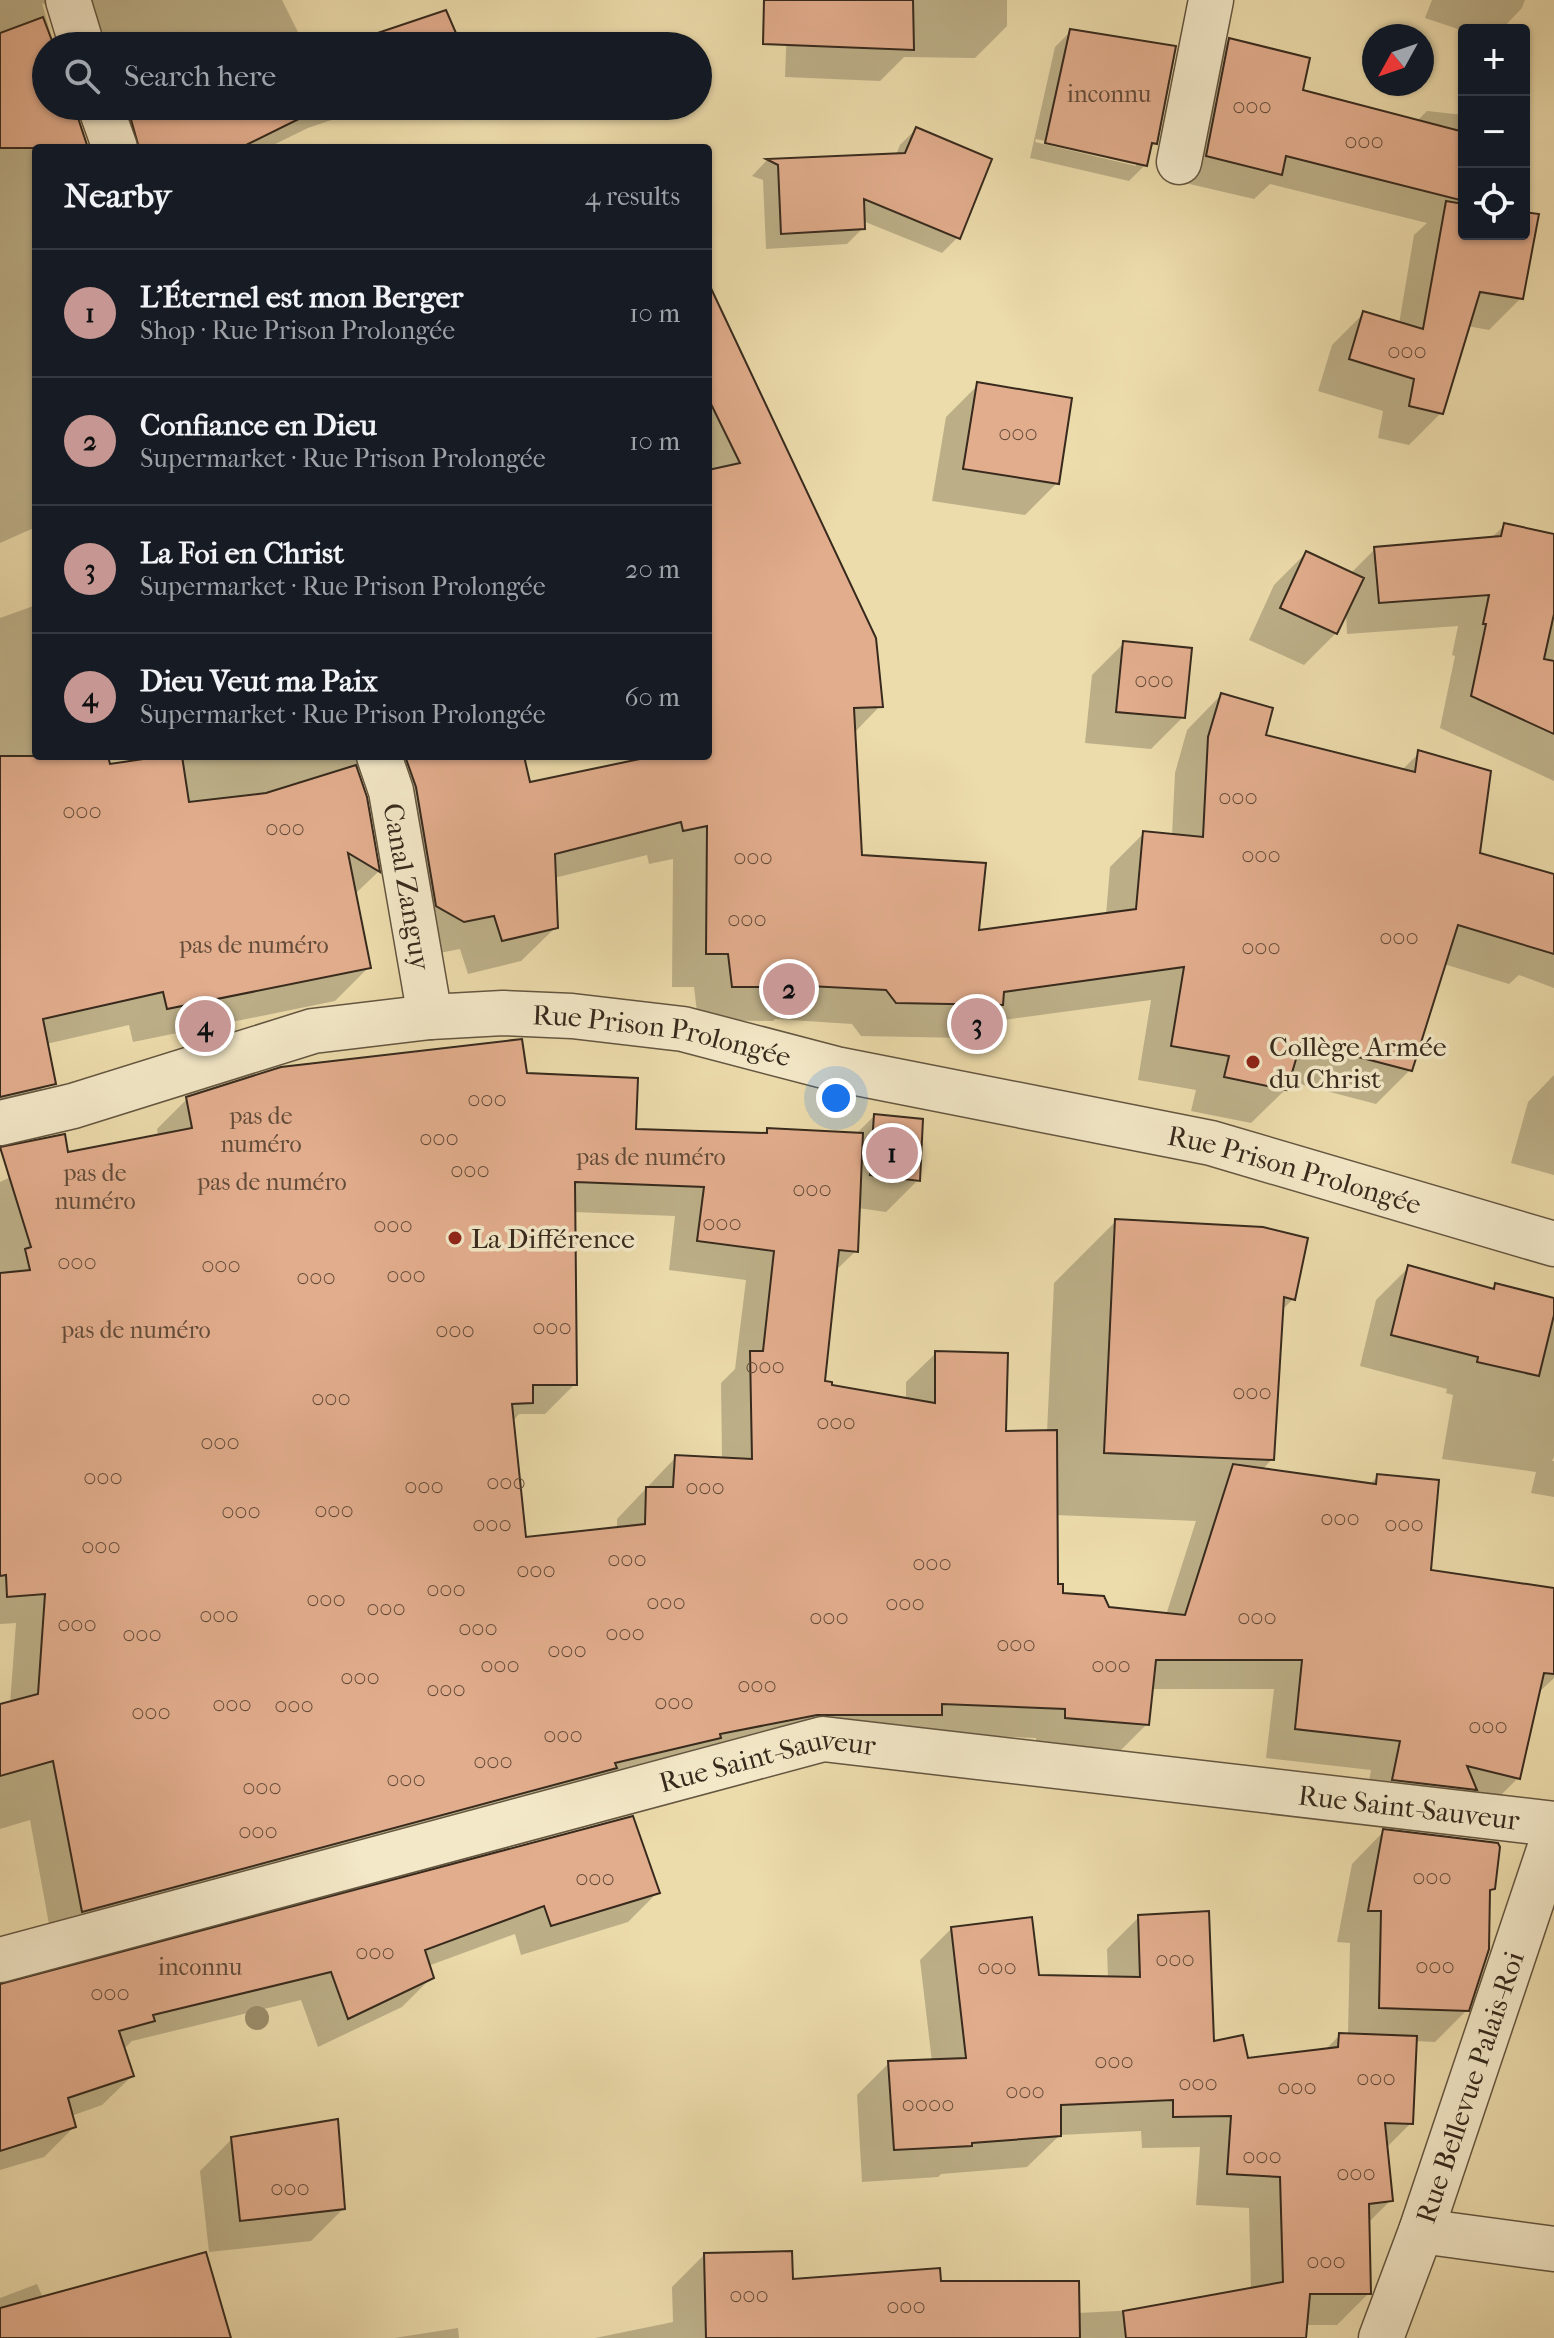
<!DOCTYPE html>
<html lang="en">
<head>
<meta charset="utf-8">
<style>
  :root { --surface:#171b24; --page:#242831; --text:#f1f3f6; --muted:#9ea1a6; --line:#363941; --accent:#c59692 }
  body { margin:0; font-family:"IM FELL French Canon",serif; background:var(--page); color:var(--text) }
  .controls { position:absolute; right:24px; top:24px; display:grid; overflow:hidden; border-radius:8px; box-shadow:0 2px 6px #0004 }
  .controls button { width:72px; height:72px; display:grid; place-items:center; padding:0; border:0; border-bottom:2px solid var(--line); background:var(--surface); color:var(--text); font:40px sans-serif }
  .compass { position:absolute; left:1362px; top:24px; width:72px; height:72px; border-radius:50%; background:var(--surface); box-shadow:0 2px 6px #0004; rotate:230deg }
  .you { position:absolute; left:836px; top:1098px; width:28px; height:28px; margin:-20px; border:6px solid #fff; border-radius:50%; background:#1a73e8; box-shadow:0 0 0 12px #1a73e833 }
  .badge { display:grid; place-items:center; width:52px; height:52px; border-radius:50%; background:var(--accent); color:#111; font-size:26px; font-weight:700 }
  .pin { position:absolute; translate:-50% -50%; border:4px solid #fff; box-shadow:0 2px 8px #0006 }
  .list { margin:0; padding:0; list-style:none }
  h2 { display:flex; justify-content:space-between; align-items:center; height:104px; margin:0; padding:0 32px; font-size:34px }
  h2 small { font-size:26px; font-weight:400; color:var(--muted) }
  .list li { display:grid; grid-template-columns:52px 1fr auto; gap:24px; align-items:center; box-sizing:border-box; height:128px; padding:0 32px; border-top:2px solid var(--line) }
  .list b { display:block; font-size:30px; white-space:nowrap }
  .list p { margin:0; font-size:26px; white-space:nowrap; color:var(--muted) }
  .list em { font-size:26px; font-style:normal; color:var(--muted) }
  .icon { flex:none; width:44px; height:44px; fill:none; stroke:currentColor; stroke-width:2; stroke-linecap:round; stroke-linejoin:round }
  .map { position:relative; flex:none; width:1554px; height:2338px; overflow:hidden }
  .search { position:absolute; background:var(--surface); box-shadow:0 2px 6px #0004; left:32px; top:32px; width:680px; height:88px; display:flex; align-items:center; gap:20px; box-sizing:border-box; padding:0 28px; border-radius:44px; color:var(--muted); font-size:30px }
  .panel { position:absolute; background:var(--surface); box-shadow:0 2px 6px #0004; left:32px; top:144px; width:680px; height:616px; border-radius:8px }
  .map>svg:first-child { display:block }
  .shadow { fill:#0003; fill-rule:evenodd }
  .building { fill:#e2ad8d; stroke:#372a1d; stroke-width:2; fill-rule:evenodd }
  .lines { fill:none; stroke-linecap:round; stroke-linejoin:round }
  .minor-casing { stroke:#645640; stroke-width:47 }
  .minor { stroke:#f3e8c8; stroke-width:44 }
  .tree { fill:#9b8e6b }
  .poi-dot { fill:#8f2418; stroke:#f3e8c8; stroke-width:3 }
  .labels { text-anchor:middle; stroke-width:7; stroke-linejoin:round; paint-order:stroke }
  .number-label { font-size:24px; fill:#624b39 }
  .street-label { font-size:28px; fill:#372a1d; stroke:#f3e8c8 }
  .poi-label { font-size:28px; fill:#372a1d; stroke:#f3e8c8; text-anchor:start }
</style>
</head>
<body>
<div class="map">
<svg width="1554" height="2338" viewBox="0 0 1554 2338">
  <rect width="100%" height="100%" fill="#ecdbab"/>
  <filter id="stains"><feTurbulence type="fractalNoise" baseFrequency=".0025" numOctaves="4"/><feColorMatrix values="0 0 0 0 .2 0 0 0 0 .09 0 0 0 0 .02 0 0 0 .5 -.17"/></filter>
  <radialGradient id="worn" r=".72"><stop offset=".6" stop-color="#630" stop-opacity="0"/><stop offset="1" stop-color="#630" stop-opacity=".3"/></radialGradient>
  <!-- shadow -->
  <path class="shadow" d="M0,0H282L305,46H70L56,11L42,3L54,46H46V106H372L308,128L267,148H102L88,117L74,110L86,148H36V527L0,543Z
    M788,0H1007V26L975,58L904,57L880,81L785,77Z
    M1432,0H1525L1522,8L1501,30L1464,31L1425,18Z
    M1071,31L1155,143L1148,150L1145,165L1129,181L1030,158L1055,47ZM1036,139L1136,161V166L1035,142Z
    M1230,40L1300,91L1416,122L1427,111L1464,115V234H1524V214L1536,216L1521,298L1489,330L1467,326L1441,413L1409,445L1378,438L1383,411L1318,391L1332,345L1364,313L1399,324L1414,235L1427,223L1270,184L1254,199L1181,182L1204,66Z
    M916,129L958,237L942,253L863,221V228L847,244L766,249L763,180L752,176L766,161L896,155L900,145Z
    M708,332L880,706L854,733L860,856L977,933L1106,915L1110,867L1144,833L1172,836L1175,773L1187,730L1221,695L1263,736L1401,771L1419,753L1477,854L1554,877V988L1519,975L1509,984L1444,964L1410,1070L1376,1104L1288,1081L1286,1089L1251,1123L1191,1111L1196,1090L1138,1080L1151,1000L981,1023L966,1038L861,1036L852,1024L775,1019L773,1021L698,1020L694,987H672L673,859L649,864L647,855L554,878L556,927L521,961L468,974L460,949L429,955L381,818L361,770L354,768L365,798L378,872L354,895L369,967L335,1001L133,1042L129,1025L46,1044L52,1079L18,1113L0,1118V618L36,605V756H106L108,767L177,756H522L528,785L644,760L643,756H708Z
    M978,385L1057,483L1025,515L932,501L946,417Z
    M1505,525L1554,536V781L1440,728L1455,656L1452,655L1458,626L1347,634L1346,612L1336,633L1304,665L1249,640L1274,585L1306,553L1350,574L1375,549L1490,539Z
    M1124,643L1183,717L1151,749L1085,743L1092,675Z
    M525,1075L634,1131L763,1135L767,1130L855,1135L874,1116L918,1180L886,1212L858,1208L856,1251L834,1272L823,1383L830,1387L906,1400V1382L936,1353L1004,1433L1047,1432L1054,1283L1116,1221L1293,1299L1281,1311L1272,1459L1262,1470L1369,1485L1378,1476L1429,1572L1554,1590V1678L1537,1694L1518,1778L1488,1808L1364,1809L1371,1770L1266,1758L1274,1689H1151L1147,1724L1117,1754L1036,1747V1738L921,1733L786,1744L52,1941L30,1820L0,1829V1707L10,1704L16,1623L0,1624V1182L53,1157L158,1136L157,1129L187,1099ZM574,1212L675,1216L669,1270L746,1280L735,1369L721,1383L722,1459L676,1457L617,1519V1529L524,1539L512,1422L519,1414H545L575,1384ZM1056,1515L1196,1521L1166,1615L1108,1609L1061,1595L1056,1586Z
    M1554,1075V1175L1511,1163L1528,1102Z
    M1408,1268L1491,1290L1496,1286L1554,1300V1457L1552,1461H1554V1497L1531,1493L1536,1472L1442,1459L1453,1395L1446,1393L1447,1389L1360,1366L1376,1300Z
    M632,1818L658,1892L628,1922L521,1955L515,1934L428,1966L432,1977L402,2007L318,2047L301,2000L132,2041L123,2050L132,2076L102,2105L71,2116L74,2127L44,2157L0,2170V1990Z
    M1384,1831L1493,1888L1488,1893L1467,2010L1435,2042L1415,2041L1411,2123L1385,2149L1390,2201L1367,2224L1369,2293L1337,2325H1305L1304,2338H595L673,2322L672,2287L704,2255L792,2281L939,2283L1078,2313L1138,2310L1251,2290L1249,2208L1196,2205L1200,2147L1142,2148L1141,2131L1060,2135L1027,2167L941,2174L938,2177L862,2182L857,2095L889,2063L932,2062L920,1960L952,1928L1037,1977L1108,1978L1107,1949L1139,1917L1212,2043L1247,2060L1324,2051L1340,2035H1348L1350,1943L1337,1942L1352,1864Z
    M232,2139L343,2209L311,2241L209,2252L200,2171Z
    M37,2284L43,2298L228,2338H0V2298Z
    M458,2328L459,2338H394Z"/>
  <!-- building -->
  <path class="building" d="M764,0H913L914,50L763,44Z
    M446,10L459,40L447,46H339Z
    M43,17L54,46H46V106H74L88,148H0V33Z
    M1070,29L1176,46L1157,144L1152,143L1147,166L1045,143Z
    M1229,38L1310,58L1303,90L1464,132V201L1286,156L1282,175L1206,156Z
    M161,106H325L240,148H139L130,116Z
    M916,127L992,159L960,239L864,199L865,229L781,234L778,165L766,159L905,153Z
    M1446,201L1464,204V234H1524V212L1539,214L1523,299L1480,292L1443,414L1409,406L1414,379L1349,359L1363,311L1423,329Z
    M708,282L876,638L883,707L854,708L862,855L986,863L979,930L1136,909L1143,831L1203,837L1208,737L1221,693L1273,708L1266,735L1415,772L1418,750L1491,771L1480,853L1554,874V954L1458,925L1412,1071L1301,1042L1287,1090L1224,1077L1229,1056L1171,1046L1184,967L1004,992L1003,1005L896,1003L886,990L809,986V987H732L728,954H706L707,826L683,831L681,822L555,854L558,928L502,941L494,916L464,922L436,906L416,787L405,756H524L530,782L654,756H708V470L740,463L708,398Z
    M977,382L1072,398L1059,484L963,469Z
    M1504,523L1554,534V614L1544,659L1554,661V734L1471,696L1486,624H1483L1489,595L1379,603L1374,547L1501,536Z
    M1306,551L1364,578L1337,634L1280,608Z
    M1123,641L1192,648L1185,718L1116,712Z
    M0,756H108L110,764L163,756H182L189,802L266,793L356,765L367,797L380,872L348,853L371,968L167,1009L163,992L43,1019L56,1084L0,1097Z
    M522,1039L527,1073L638,1078L636,1129L767,1133V1128L863,1133L858,1252L839,1250L825,1381L832,1382V1385L935,1403V1351L1008,1353L1006,1431L1057,1430L1058,1584H1063V1593L1104,1596L1109,1607L1185,1615L1233,1464L1376,1484L1377,1474L1439,1480L1431,1570L1554,1588V1674L1544,1673L1520,1779L1467,1766L1477,1790L1392,1780L1400,1741L1295,1729L1302,1660H1156L1149,1725L1065,1718V1709L942,1704V1715H817L720,1734L721,1738L615,1763L617,1768L82,1912L53,1761L0,1776V1704L38,1694L45,1594L7,1597L6,1575L0,1576V1273L30,1270L25,1249L31,1247L0,1147L65,1134L68,1152L192,1128L186,1097L281,1067ZM575,1182L704,1187L697,1241L774,1251L763,1351H750L752,1459L675,1455L673,1487H646L645,1524L526,1537L512,1404L533,1403V1385H577Z
    M874,1114L923,1119L920,1181L870,1175Z
    M1115,1219L1263,1227L1308,1238L1295,1300L1284,1297L1274,1460L1104,1453Z
    M1408,1265L1494,1289L1495,1283L1554,1298V1315L1539,1376L1477,1362L1478,1357L1391,1335Z
    M633,1816L660,1893L551,1926L544,1906L425,1950L434,1978L348,2019L331,1972L153,2015L155,2021L119,2031L134,2076L68,2098L76,2127L0,2151V1984Z
    M1383,1829L1498,1843L1500,1847L1495,1889L1490,1890L1489,1949L1469,2011L1379,2008L1381,1911H1368Z
    M1209,1911L1214,2041L1243,2035L1248,2058L1338,2047L1339,2033L1417,2036L1413,2124L1385,2123L1393,2201L1369,2204L1371,2294H1310L1306,2338H1126L1123,2311L1283,2282L1280,2177L1227,2174L1231,2116L1173,2117V2100L1061,2105V2136L972,2143V2146L894,2150L888,2061L966,2058L951,1927L1032,1917L1039,1975L1140,1977L1138,1915Z
    M338,2119L345,2209L240,2221L231,2137Z
    M792,2251L793,2279L940,2268L941,2281H1079L1080,2338H706L704,2253Z
    M206,2252L231,2338H0V2308Z"/>
  <g class="lines">
    <defs>
      <g id="minor">
        <path d="M68,0L82,46"/>
        <path d="M100,106L115,148"/>
        <path d="M1179,162L1211,0"/>
        <path id="s1" d="M379,756L391,791L430,1017"/>
        <path id="s2" d="M0,1123L73,1106L313,1031L430,1017L503,1013L572,1016L683,1029L836,1069L1211,1143L1554,1244"/>
        <path id="s3" d="M0,1960L823,1739L1554,1824"/>
        <path d="M1421,2231L1554,2249"/>
        <path id="s4" d="M1381,2338L1421,2231L1554,1835"/>
      </g>
    </defs>
    <!-- minor casing -->
    <use href="#minor" class="minor-casing"/>
    <!-- minor -->
    <use href="#minor" class="minor"/>
  </g>
  <!-- trees -->
  <circle class="tree" cx="257" cy="2018" r="12"/>
  <!-- markers -->
  <g class="poi-dot">
    <circle cx="1253" cy="1062" r="8"/>
    <circle cx="455" cy="1238" r="8"/>
  </g>
  <g class="labels">
    <!-- number labels -->
    <g class="number-label">
      <text x="1109" y="102">inconnu</text>
      <text x="1252" y="114">000</text>
      <text x="1364" y="149">000</text>
      <text x="1407" y="359">000</text>
      <text x="1018" y="441">000</text>
      <text x="1154" y="688">000</text>
      <text x="1238" y="805">000</text>
      <text x="82" y="819">000</text>
      <text x="285" y="836">000</text>
      <text x="1261" y="863">000</text>
      <text x="753" y="865">000</text>
      <text x="747" y="927">000</text>
      <text x="1399" y="945">000</text>
      <text x="254" y="953">pas de numéro</text>
      <text x="1261" y="955">000</text>
      <text x="487" y="1107">000</text>
      <text x="261" y="1124">pas de<tspan x="261" dy="28">numéro</tspan></text>
      <text x="439" y="1146">000</text>
      <text x="651" y="1165">pas de numéro</text>
      <text x="470" y="1178">000</text>
      <text x="95" y="1181">pas de<tspan x="95" dy="28">numéro</tspan></text>
      <text x="272" y="1190">pas de numéro</text>
      <text x="812" y="1197">000</text>
      <text x="722" y="1231">000</text>
      <text x="393" y="1233">000</text>
      <text x="77" y="1270">000</text>
      <text x="221" y="1273">000</text>
      <text x="406" y="1283">000</text>
      <text x="316" y="1285">000</text>
      <text x="552" y="1335">000</text>
      <text x="136" y="1338">pas de numéro</text>
      <text x="455" y="1338">000</text>
      <text x="765" y="1374">000</text>
      <text x="1252" y="1400">000</text>
      <text x="331" y="1406">000</text>
      <text x="836" y="1430">000</text>
      <text x="220" y="1450">000</text>
      <text x="103" y="1485">000</text>
      <text x="506" y="1490">000</text>
      <text x="424" y="1494">000</text>
      <text x="705" y="1495">000</text>
      <text x="334" y="1518">000</text>
      <text x="241" y="1519">000</text>
      <text x="1340" y="1526">000</text>
      <text x="492" y="1532">000</text>
      <text x="1404" y="1532">000</text>
      <text x="101" y="1554">000</text>
      <text x="627" y="1567">000</text>
      <text x="932" y="1571">000</text>
      <text x="536" y="1578">000</text>
      <text x="446" y="1597">000</text>
      <text x="326" y="1607">000</text>
      <text x="666" y="1610">000</text>
      <text x="905" y="1611">000</text>
      <text x="386" y="1616">000</text>
      <text x="219" y="1623">000</text>
      <text x="829" y="1625">000</text>
      <text x="1257" y="1625">000</text>
      <text x="77" y="1632">000</text>
      <text x="478" y="1636">000</text>
      <text x="625" y="1641">000</text>
      <text x="142" y="1642">000</text>
      <text x="1016" y="1652">000</text>
      <text x="567" y="1658">000</text>
      <text x="500" y="1673">000</text>
      <text x="1111" y="1673">000</text>
      <text x="360" y="1685">000</text>
      <text x="757" y="1693">000</text>
      <text x="446" y="1697">000</text>
      <text x="674" y="1710">000</text>
      <text x="232" y="1712">000</text>
      <text x="294" y="1713">000</text>
      <text x="151" y="1720">000</text>
      <text x="1488" y="1734">000</text>
      <text x="563" y="1743">000</text>
      <text x="493" y="1769">000</text>
      <text x="406" y="1787">000</text>
      <text x="262" y="1795">000</text>
      <text x="258" y="1839">000</text>
      <text x="1432" y="1885">000</text>
      <text x="595" y="1886">000</text>
      <text x="375" y="1960">000</text>
      <text x="1175" y="1967">000</text>
      <text x="1435" y="1974">000</text>
      <text x="200" y="1975">inconnu</text>
      <text x="997" y="1975">000</text>
      <text x="110" y="2001">000</text>
      <text x="1114" y="2069">000</text>
      <text x="1376" y="2086">000</text>
      <text x="1198" y="2091">000</text>
      <text x="1297" y="2095">000</text>
      <text x="1025" y="2099">000</text>
      <text x="928" y="2112">0000</text>
      <text x="1262" y="2164">000</text>
      <text x="1356" y="2181">000</text>
      <text x="290" y="2196">000</text>
      <text x="1326" y="2269">000</text>
      <text x="749" y="2303">000</text>
      <text x="906" y="2314">000</text>
    </g>
    <!-- street labels -->
    <g class="street-label">
      <text dy="10" stroke="none"><textPath href="#s1" startOffset="134">Canal Zanguy</textPath></text>
      <text dy="10" stroke="none"><textPath href="#s2" startOffset="678">Rue Prison Prolongée</textPath></text>
      <text dy="10" stroke="none"><textPath href="#s2" startOffset="1326">Rue Prison Prolongée</textPath></text>
      <text dy="10" stroke="none"><textPath href="#s3" startOffset="794">Rue Saint-Sauveur</textPath></text>
      <text dy="10" stroke="none"><textPath href="#s3" startOffset="1442">Rue Saint-Sauveur</textPath></text>
      <text dy="10" stroke="none"><textPath href="#s4" startOffset="266">Rue Bellevue Palais-Roi</textPath></text>
    </g>
    <!-- poi labels -->
    <g class="poi-label">
      <text x="1269" y="1056">Collège Armée<tspan x="1269" dy="32">du Christ</tspan></text>
      <text x="471" y="1248">La Différence</text>
    </g>
  </g>
  <rect width="100%" height="100%" filter="url(#stains)"/>
  <rect width="100%" height="100%" fill="url(#worn)"/>
</svg>
<div class="controls">
<button>+</button>
<button>−</button>
<button><svg class="icon" aria-label="locate" viewBox="0 0 24 24"><circle cx="12" cy="12" r="6"/><path d="M12 2v4M12 18v4M2 12h4M18 12h4"/></svg></button>
</div>
<svg class="compass" viewBox="-18 -18 36 36"><path d="M0-13l5 13h-10z" fill="#e53935"/><path d="M0 13l5-13h-10z" fill="#9ea1a6"/></svg>
<div class="you"></div>
<div class="pin badge" style="left:892px;top:1153px">1</div>
<div class="pin badge" style="left:789px;top:989px">2</div>
<div class="pin badge" style="left:977px;top:1024px">3</div>
<div class="pin badge" style="left:205px;top:1026px">4</div>
<div class="search"><svg class="icon" aria-label="search" viewBox="0 0 24 24"><circle cx="10" cy="10" r="6"/><path d="M15 15l6 6"/></svg>Search here</div>
<section class="panel">
<h2>Nearby<small>4 results</small></h2>
<ul class="list">
<li><span class="badge">1</span><div><b>L'Éternel est mon Berger</b><p>Shop · Rue Prison Prolongée</p></div><em>10 m</em></li>
<li><span class="badge">2</span><div><b>Confiance en Dieu</b><p>Supermarket · Rue Prison Prolongée</p></div><em>10 m</em></li>
<li><span class="badge">3</span><div><b>La Foi en Christ</b><p>Supermarket · Rue Prison Prolongée</p></div><em>20 m</em></li>
<li><span class="badge">4</span><div><b>Dieu Veut ma Paix</b><p>Supermarket · Rue Prison Prolongée</p></div><em>60 m</em></li>
</ul>
</section>
</div>
</body>
</html>
